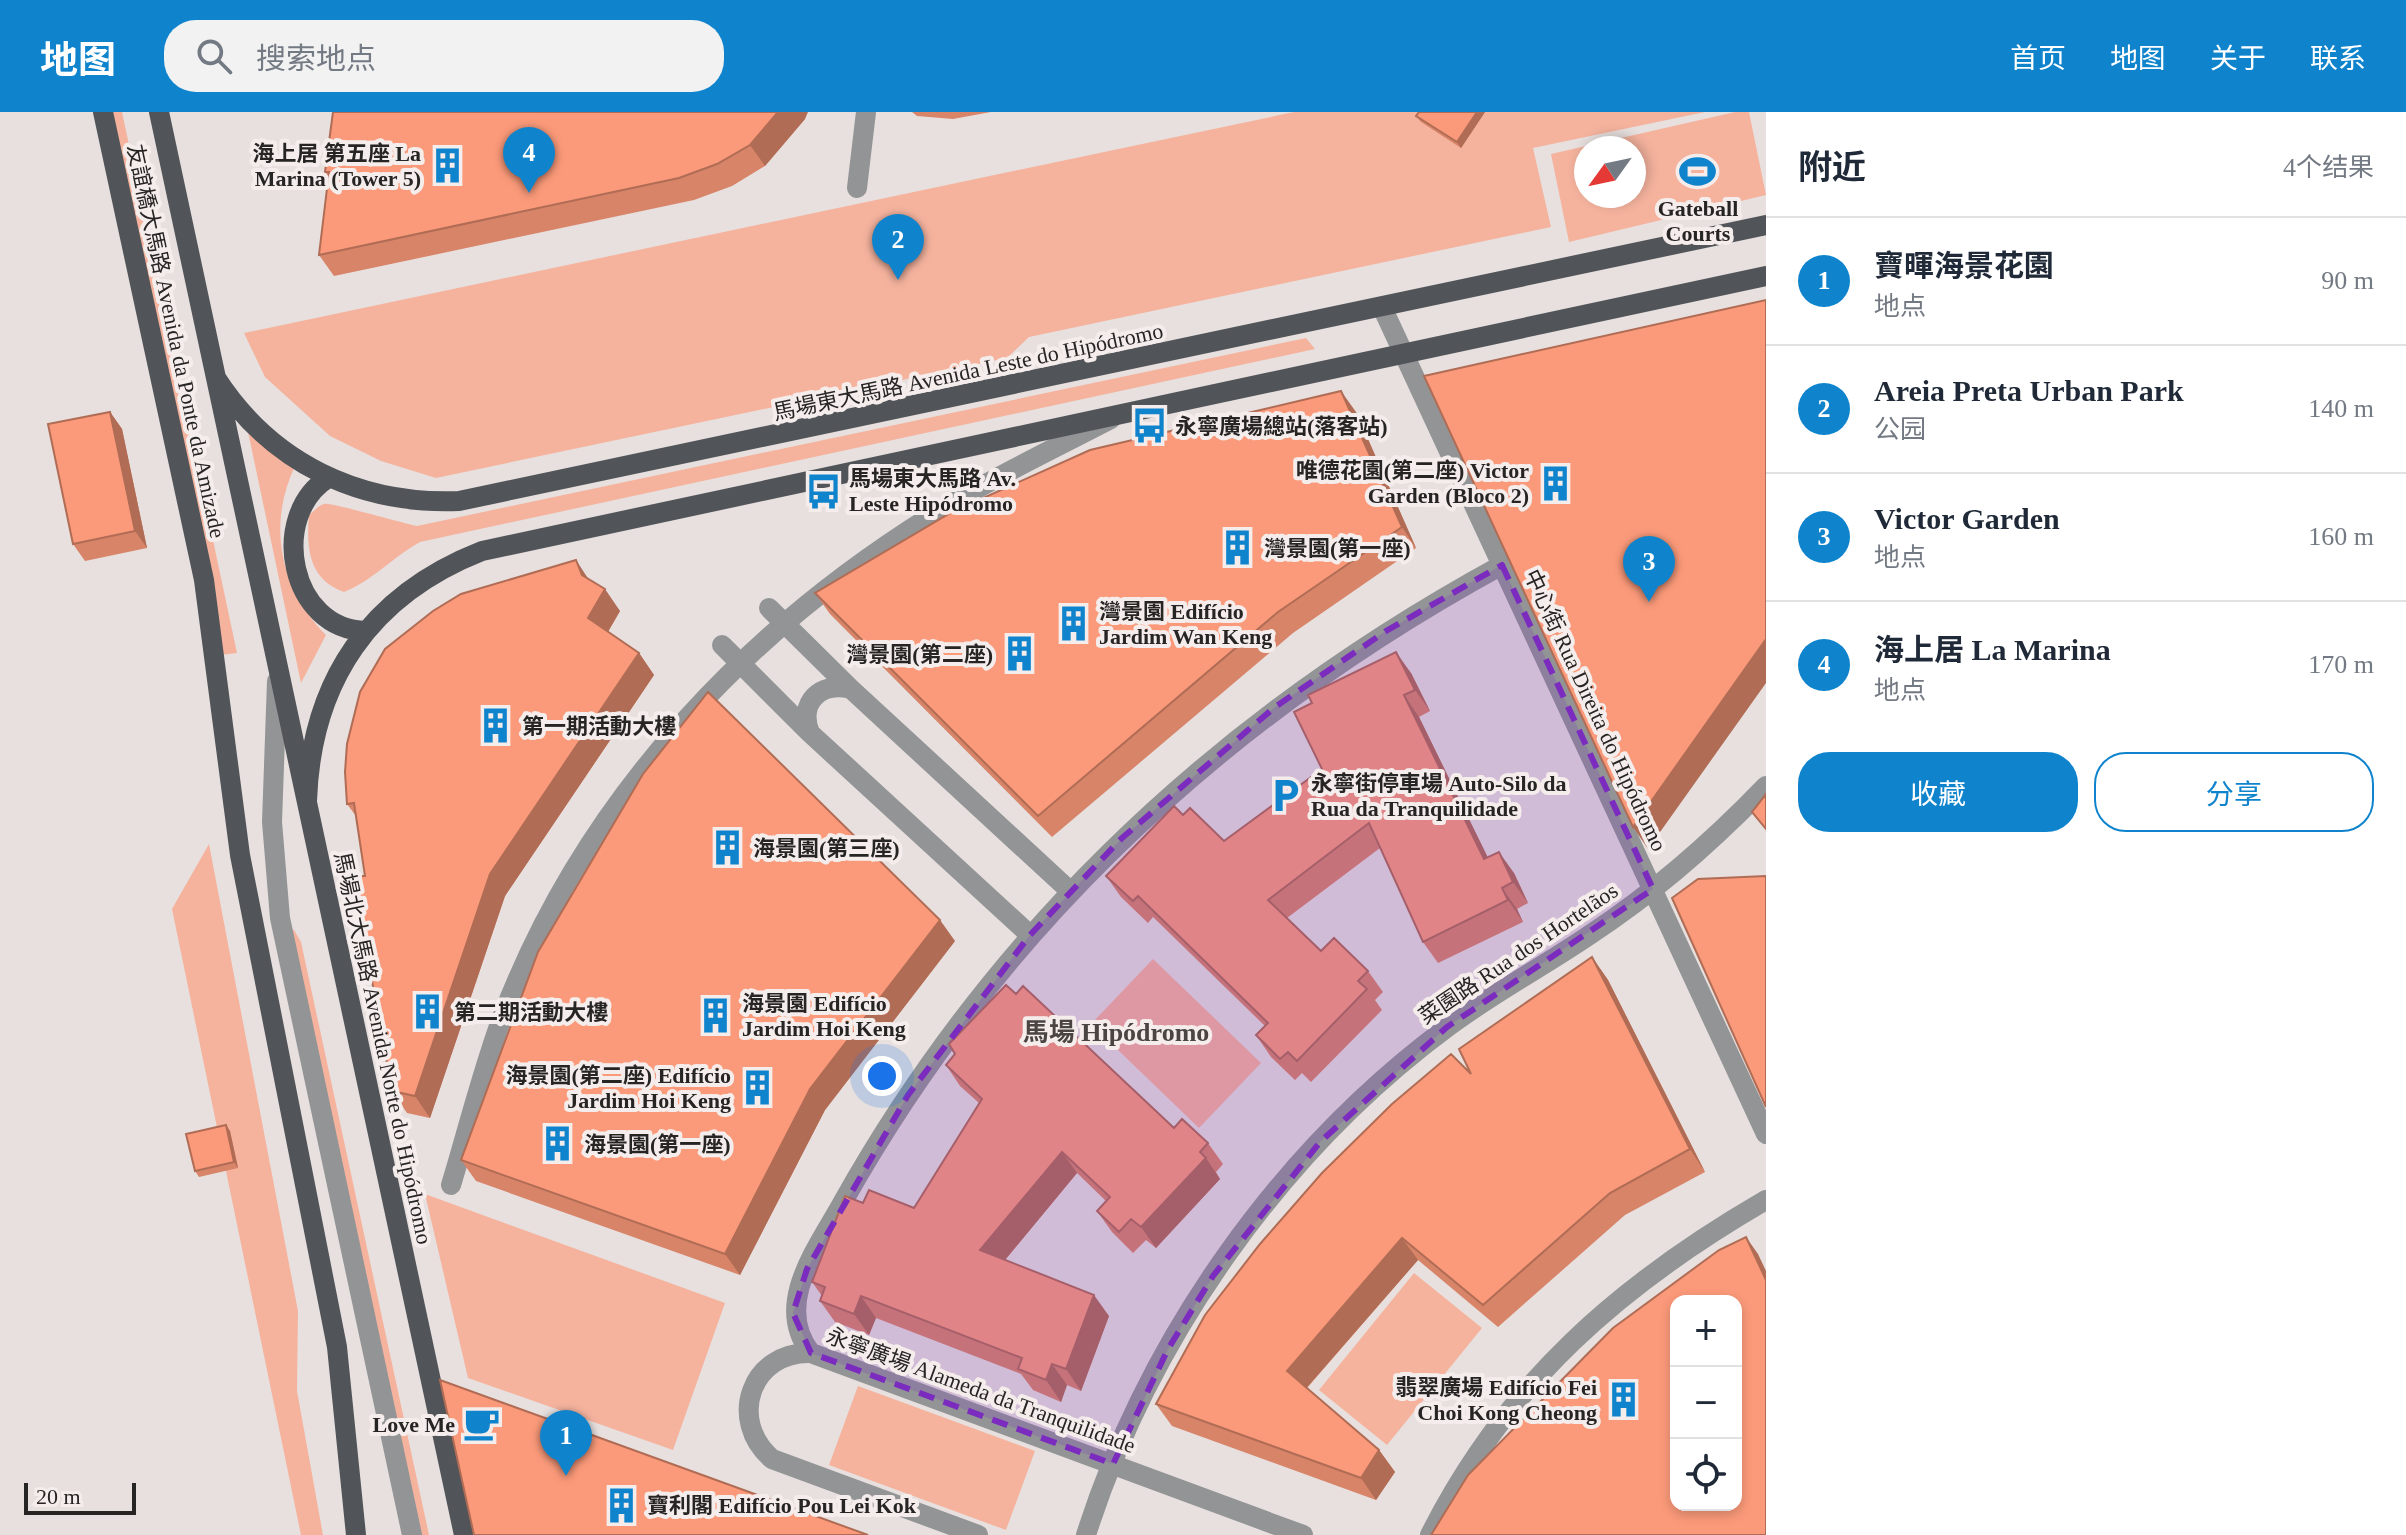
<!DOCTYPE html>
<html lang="zh">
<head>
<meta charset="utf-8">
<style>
  :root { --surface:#fff; --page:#f2f2f3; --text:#1f2937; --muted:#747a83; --line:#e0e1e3; --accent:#0f84cd }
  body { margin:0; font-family:"Times New Roman","Noto Sans SC",serif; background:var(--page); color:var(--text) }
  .controls { position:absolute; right:24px; bottom:24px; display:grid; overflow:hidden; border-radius:16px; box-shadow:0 4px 12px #0003 }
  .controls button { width:72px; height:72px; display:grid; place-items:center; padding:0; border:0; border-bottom:2px solid var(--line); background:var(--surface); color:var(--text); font:40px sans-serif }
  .compass { position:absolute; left:1574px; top:24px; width:72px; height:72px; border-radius:50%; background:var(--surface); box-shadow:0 4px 12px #0003; rotate:237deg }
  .scale { position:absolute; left:24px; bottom:20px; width:112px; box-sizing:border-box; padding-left:8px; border:4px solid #272524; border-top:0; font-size:22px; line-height:28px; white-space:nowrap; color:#272524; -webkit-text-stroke:6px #f5edeb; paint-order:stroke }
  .you { position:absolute; left:882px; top:964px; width:28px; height:28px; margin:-20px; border:6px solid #fff; border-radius:50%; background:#1a73e8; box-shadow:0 0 0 12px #1a73e833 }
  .badge { display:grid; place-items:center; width:52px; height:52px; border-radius:50%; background:var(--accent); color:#fff; font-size:26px; font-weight:700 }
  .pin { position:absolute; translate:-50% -66px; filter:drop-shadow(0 2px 4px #0008) }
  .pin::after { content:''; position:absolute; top:42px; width:28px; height:24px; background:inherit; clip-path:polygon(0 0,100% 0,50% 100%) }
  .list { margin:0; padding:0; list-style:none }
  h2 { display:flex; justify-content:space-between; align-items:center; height:104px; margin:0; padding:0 32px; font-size:34px }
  h2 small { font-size:26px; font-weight:400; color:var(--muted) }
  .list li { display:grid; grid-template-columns:52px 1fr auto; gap:24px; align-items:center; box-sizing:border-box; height:128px; padding:0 32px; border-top:2px solid var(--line) }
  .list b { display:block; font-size:30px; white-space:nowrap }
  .list p { margin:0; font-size:26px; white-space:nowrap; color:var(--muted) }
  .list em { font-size:26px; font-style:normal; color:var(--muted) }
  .actions { display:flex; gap:16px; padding:24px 32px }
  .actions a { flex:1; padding:18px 0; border:2px solid var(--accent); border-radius:32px; text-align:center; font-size:28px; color:var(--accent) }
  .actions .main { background:var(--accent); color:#fff }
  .icon { flex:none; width:44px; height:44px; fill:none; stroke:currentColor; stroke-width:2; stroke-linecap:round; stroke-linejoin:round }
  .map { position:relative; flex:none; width:1766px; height:1423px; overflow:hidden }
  header { display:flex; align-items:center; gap:48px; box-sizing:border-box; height:112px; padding:0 40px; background:var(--accent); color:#fff }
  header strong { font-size:38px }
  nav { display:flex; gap:44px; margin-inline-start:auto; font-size:28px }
  .search { width:560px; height:72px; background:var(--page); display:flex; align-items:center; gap:20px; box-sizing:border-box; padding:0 28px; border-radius:32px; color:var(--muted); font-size:30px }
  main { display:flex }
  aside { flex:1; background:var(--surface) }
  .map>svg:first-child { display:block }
  .green { fill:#f5b39e; fill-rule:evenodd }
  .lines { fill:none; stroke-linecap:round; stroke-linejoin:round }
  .minor { stroke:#929496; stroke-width:20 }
  .major { stroke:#515458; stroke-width:20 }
  .wall { fill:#d88469 }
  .shaded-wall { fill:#b06c55 }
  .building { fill:#fb9a7a; stroke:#b06c55; stroke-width:2; fill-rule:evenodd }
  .marked { fill:#7b2cbf; fill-opacity:0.2; stroke:#7b2cbf; stroke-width:6; stroke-dasharray:16 10; stroke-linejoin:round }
  .labels { text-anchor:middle; stroke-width:8; stroke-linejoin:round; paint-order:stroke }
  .poi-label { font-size:22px; font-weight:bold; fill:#272524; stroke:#f5edeb; text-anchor:start }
  .street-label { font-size:22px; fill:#272524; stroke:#f5edeb }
  .quarter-label { font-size:26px; font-weight:bold; fill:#4a4543; stroke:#f5edeb }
</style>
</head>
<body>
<header>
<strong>地图</strong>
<div class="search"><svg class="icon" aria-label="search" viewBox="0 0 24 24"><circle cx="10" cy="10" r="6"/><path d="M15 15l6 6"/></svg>搜索地点</div>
<nav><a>首页</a><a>地图</a><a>关于</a><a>联系</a></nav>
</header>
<main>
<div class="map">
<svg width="1766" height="1423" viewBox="0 0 1766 1423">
  <rect width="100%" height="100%" fill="#e7e0de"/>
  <!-- green -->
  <path class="green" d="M105,0H122L237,541L220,543Z
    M1294,0H1705L1533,36L1551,115L1029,225L1007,246L436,366L381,349L330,324L265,265L244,221Z
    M1735,0H1749L1766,83L1569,130L1551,42ZM1586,36H1634V84H1586Z
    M1306,226L1315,237L420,430C393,445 372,469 344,480C309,468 306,436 309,403C313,400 319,393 324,392C330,390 402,411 417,414Z
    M247,315L295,354C267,413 280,477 326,523L301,571Z
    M209,732L298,1199L297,1279L323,1423H301L172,797Z
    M287,818H294L301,830L429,1423H409Z
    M1153,847L1261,951L1199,1016L1091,912Z
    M425,1082L725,1191L673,1338L468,1266Z
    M1414,1161L1482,1216L1387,1333L1319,1278Z
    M858,1274L1035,1339L1006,1418L829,1353Z"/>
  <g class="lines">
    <!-- minor -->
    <path class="minor" d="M857,76L866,0
      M1382,195L1766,1022
      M769,496L851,577
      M722,533L810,621
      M277,569L272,710L280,806L412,1423
      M1030,823L810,621C798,591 820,569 851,577L1070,779
      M451,1073C467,1020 481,964 500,911C585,682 758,504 966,383C1013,356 1063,332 1111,307
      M811,1241C772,1192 819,1134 844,1088C1000,811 1225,604 1502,453
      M978,1423L772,1347C727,1308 751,1239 811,1241L1303,1423
      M1086,1423C1149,1225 1281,1038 1449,914C1495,880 1544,854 1591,822C1655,780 1713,729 1766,674
      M1430,1423C1507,1270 1621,1172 1766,1088"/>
    <!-- major -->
    <path class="major" d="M103,0L204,468L240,743L337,1235L356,1423
      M159,0L464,1423
      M216,266C271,351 359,393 459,389L1766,113
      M328,366C268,404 290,518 366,519
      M307,689C311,569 370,483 482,439L1766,164"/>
  </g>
  <!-- wall -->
  <path class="wall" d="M912,0H991L953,7L917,4Z
    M1419,0H1485L1461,36L1421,10L1416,4Z
    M805,7L765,54L732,74L694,88L334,164L319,143L328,65L325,60Z
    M110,300L122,317L147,436L85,449L73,432Z
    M1356,300L1416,436L1293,521L1052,725L830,502L815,481Z
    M589,467L620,499L608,520L639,541L654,563L505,784L430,1006L407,1001L392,979L365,764L356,704L347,692Z
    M1411,561L1430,599L1419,605L1487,745L1514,761L1528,791L1517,797L1523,810L1438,851L1423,830L1380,736L1287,806L1321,839L1368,859L1383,880L1375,888L1382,898L1311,970L1302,961L1295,968L1271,945L1256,923L1265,914L1153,805L1148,811L1121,785L1106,764L1183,703L1224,729L1322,657Z
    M955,829L825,998L740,1163L476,1069L461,1048Z
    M1592,845L1608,868L1705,1060L1625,1103L1498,1215L1418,1148L1307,1276L1379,1338L1395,1360L1376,1388L1172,1314L1156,1292L1471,962Z
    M1016,882L1174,1016L1208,1031L1223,1052L1216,1060L1220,1067L1156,1136L1146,1128L1133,1141L1112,1120L1097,1099L1106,1089L1077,1061L1005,1148L1109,1204L1081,1279L1067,1273L1061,1290L1033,1278L1021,1262L876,1206L869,1223L835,1210L820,1189L822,1184L812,1170L863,1091L914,1096L979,991L960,974L946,953Z
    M226,1013L230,1019L238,1056L199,1065L195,1059Z"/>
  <!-- shaded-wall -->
  <path class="shaded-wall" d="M778,0H808L805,7L765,54L750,33Z
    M1477,0H1485L1461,36L1457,30Z
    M1341,279L1356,300L1416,436L1402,415Z
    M110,300L122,317L147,436L135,419Z
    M576,448L591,471L582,463Z
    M605,477L620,499L603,528L588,506Z
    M1766,527V571L1648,737L1633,715Z
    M1396,540L1411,561L1430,599L1415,578Z
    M639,541L654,563L505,784L430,1006L415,984L490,762Z
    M1404,583L1419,605L1499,768L1484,747Z
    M1499,740L1514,761L1528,791L1513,770Z
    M1502,776L1517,797L1523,810L1508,788Z
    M940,808L955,829L825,998L740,1163L725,1142L810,977Z
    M1592,845L1608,868L1705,1060L1690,1037Z
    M226,1013L230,1019L238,1056L234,1050Z
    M1062,1040L1077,1061L995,1160L980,1138Z
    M1206,1046L1220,1067L1156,1136L1141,1115Z
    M1746,1125L1758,1142L1766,1159V1168Z
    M1402,1126L1418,1148L1302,1281L1287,1259Z
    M1094,1183L1109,1204L1081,1279L1066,1257Z
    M861,1184L876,1206L869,1223L854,1202Z
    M1052,1252L1067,1273L1061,1290L1046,1268Z
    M1379,1338L1395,1360L1376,1388L1361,1366Z"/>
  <!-- building -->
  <path class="building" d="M333,0H778L750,33L717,52L679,66L319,143L329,60H325Z
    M1419,0H1477L1457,30L1416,4Z
    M1766,188V527L1633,715L1424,264Z
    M1341,279L1402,415L1278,500L1038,704L815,481L952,400L1090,338Z
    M110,300L135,419L73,432L48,312Z
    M576,448L582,463L605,477L588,506L639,541L490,762L415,984L392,979L353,764H365L354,691L347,692L345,660L347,632L360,580L385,537L433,499L461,482Z
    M1396,540L1415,578L1404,583L1484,747L1499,740L1513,770L1502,776L1508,788L1423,830L1369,711L1268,788L1321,839L1334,826L1368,859L1358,869L1367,877L1297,949L1288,940L1280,947L1256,923L1268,911L1138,784L1133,789L1106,764L1174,694L1183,703L1190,696L1224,729L1322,657L1294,600L1312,591L1308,583Z
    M708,580L940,808L810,977L725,1142L461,1048L538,840L643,662Z
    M1766,682V717L1752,700Z
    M1766,764V995L1672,786L1698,767Z
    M1592,845L1690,1037L1610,1081L1483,1193L1402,1126L1287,1259L1379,1338L1361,1366L1156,1292L1205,1203L1260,1132L1322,1061L1392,992L1451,942L1471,962L1459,937Z
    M1006,873L1016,882L1023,874L1174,1016L1182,1007L1208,1031L1200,1040L1206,1046L1141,1115L1131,1107L1119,1120L1097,1099L1110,1085L1062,1040L980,1138L1094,1183L1066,1257L1052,1252L1046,1268L1018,1257L1022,1246L861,1184L854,1202L820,1189L825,1175L812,1170L845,1084L863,1091L869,1078L914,1096L982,987L946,953L955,942L949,932Z
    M226,1013L234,1050L195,1059L186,1022Z
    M1746,1125L1766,1168V1423H1431L1468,1363L1613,1216L1719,1138ZM1676,1189H1736V1393H1676Z
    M440,1268L868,1423H474Z"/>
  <!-- marked area -->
  <path class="marked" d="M1502,453L1653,777L1447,915L1320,1030L1213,1164L1168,1237L1113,1352L811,1241L793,1201L807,1157L908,983L1030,823L1122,726L1275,595L1386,519Z"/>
  <!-- icons -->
  <defs>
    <symbol id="building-bare" viewBox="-9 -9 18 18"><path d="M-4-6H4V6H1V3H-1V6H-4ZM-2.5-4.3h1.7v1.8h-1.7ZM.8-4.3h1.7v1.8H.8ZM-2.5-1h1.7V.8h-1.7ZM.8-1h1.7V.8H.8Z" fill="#0f84cd" stroke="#f5edeb" stroke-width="2.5" paint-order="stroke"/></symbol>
    <symbol id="stadium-bare" viewBox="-9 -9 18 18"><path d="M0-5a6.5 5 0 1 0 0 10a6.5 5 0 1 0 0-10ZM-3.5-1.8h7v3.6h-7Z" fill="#0f84cd" stroke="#f5edeb" stroke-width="2.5" paint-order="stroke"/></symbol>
    <symbol id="bus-bare" viewBox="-9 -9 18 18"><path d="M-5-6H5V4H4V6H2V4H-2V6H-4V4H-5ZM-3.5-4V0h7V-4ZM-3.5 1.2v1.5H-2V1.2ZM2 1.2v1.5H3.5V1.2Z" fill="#0f84cd" stroke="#f5edeb" stroke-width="2.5" paint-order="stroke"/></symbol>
    <symbol id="parking-bare" viewBox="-9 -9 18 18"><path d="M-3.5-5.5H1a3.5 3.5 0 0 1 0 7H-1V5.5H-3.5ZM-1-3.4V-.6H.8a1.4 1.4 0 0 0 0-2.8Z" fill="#0f84cd" stroke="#f5edeb" stroke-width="2.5" paint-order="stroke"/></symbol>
    <symbol id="cafe-bare" viewBox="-9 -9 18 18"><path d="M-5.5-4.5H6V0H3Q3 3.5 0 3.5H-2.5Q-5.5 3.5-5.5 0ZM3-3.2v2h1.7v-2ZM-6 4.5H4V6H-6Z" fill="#0f84cd" stroke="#f5edeb" stroke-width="2.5" paint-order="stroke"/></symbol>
  </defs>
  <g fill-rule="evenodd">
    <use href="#building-bare" x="422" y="28" width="51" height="51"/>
    <use href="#stadium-bare" x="1672" y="34" width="51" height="51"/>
    <use href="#bus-bare" x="1124" y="288" width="51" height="51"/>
    <use href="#building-bare" x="1530" y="346" width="51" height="51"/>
    <use href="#bus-bare" x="798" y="354" width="51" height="51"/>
    <use href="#building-bare" x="1212" y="410" width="51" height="51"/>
    <use href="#building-bare" x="1048" y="486" width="51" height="51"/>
    <use href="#building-bare" x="994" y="516" width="51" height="51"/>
    <use href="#building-bare" x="470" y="588" width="51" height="51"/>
    <use href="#parking-bare" x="1260" y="658" width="51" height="51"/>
    <use href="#building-bare" x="702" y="710" width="51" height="51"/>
    <use href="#building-bare" x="402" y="874" width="51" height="51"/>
    <use href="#building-bare" x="690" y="878" width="51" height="51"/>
    <use href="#building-bare" x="732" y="950" width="51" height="51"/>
    <use href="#building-bare" x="532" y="1006" width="51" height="51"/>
    <use href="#building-bare" x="1598" y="1262" width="51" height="51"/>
    <use href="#cafe-bare" x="456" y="1286" width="51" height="51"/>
    <use href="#building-bare" x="596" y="1368" width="51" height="51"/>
  </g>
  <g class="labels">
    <!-- poi labels -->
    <g class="poi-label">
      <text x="421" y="49" text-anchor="end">海上居 第五座 La<tspan x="421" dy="25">Marina (Tower 5)</tspan></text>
      <text x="1698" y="104" text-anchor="middle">Gateball<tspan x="1698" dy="25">Courts</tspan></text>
      <text x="1175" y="322">永寧廣場總站(落客站)</text>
      <text x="1529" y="366" text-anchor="end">唯德花園(第二座) Victor<tspan x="1529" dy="25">Garden (Bloco 2)</tspan></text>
      <text x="849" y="374">馬場東大馬路 Av.<tspan x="849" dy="25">Leste Hipódromo</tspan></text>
      <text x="1264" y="444">灣景園(第一座)</text>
      <text x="1099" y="507">灣景園 Edifício<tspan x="1099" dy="25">Jardim Wan Keng</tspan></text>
      <text x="993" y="550" text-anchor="end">灣景園(第二座)</text>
      <text x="522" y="622">第一期活動大樓</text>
      <text x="1311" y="679">永寧街停車場 Auto-Silo da<tspan x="1311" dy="25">Rua da Tranquilidade</tspan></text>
      <text x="753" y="744">海景園(第三座)</text>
      <text x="742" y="899">海景園 Edifício<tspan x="742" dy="25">Jardim Hoi Keng</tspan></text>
      <text x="454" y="908">第二期活動大樓</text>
      <text x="731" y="971" text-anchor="end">海景園(第二座) Edifício<tspan x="731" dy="25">Jardim Hoi Keng</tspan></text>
      <text x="584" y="1040">海景園(第一座)</text>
      <text x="1597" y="1283" text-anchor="end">翡翠廣場 Edifício Fei<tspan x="1597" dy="25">Choi Kong Cheong</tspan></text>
      <text x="455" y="1320" text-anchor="end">Love Me</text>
      <text x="647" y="1401">寶利閣 Edifício Pou Lei Kok</text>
    </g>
    <!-- street labels -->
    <g class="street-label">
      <text transform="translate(177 229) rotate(78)" y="8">友誼橋大馬路 Avenida da Ponte da Amizade</text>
      <text transform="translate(968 259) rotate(-12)" y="8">馬場東大馬路 Avenida Leste do Hipódromo</text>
      <text transform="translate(1596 598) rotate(65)" y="8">中心街 Rua Direita do Hipódromo</text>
      <text transform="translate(1518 841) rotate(-34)" y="8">菜園路 Rua dos Hortelãos</text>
      <text transform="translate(384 936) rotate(78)" y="8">馬場北大馬路 Avenida Norte do Hipódromo</text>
      <text transform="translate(981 1278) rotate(20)" y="8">永寧廣場 Alameda da Tranquilidade</text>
    </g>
    <!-- quarter labels -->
    <g class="quarter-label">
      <text x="1116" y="929">馬場 Hipódromo</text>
    </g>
  </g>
</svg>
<div class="controls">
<button>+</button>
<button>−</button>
<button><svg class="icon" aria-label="locate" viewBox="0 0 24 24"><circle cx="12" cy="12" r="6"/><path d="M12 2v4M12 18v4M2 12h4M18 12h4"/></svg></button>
</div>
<svg class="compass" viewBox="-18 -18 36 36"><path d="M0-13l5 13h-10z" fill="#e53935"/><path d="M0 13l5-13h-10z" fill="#747a83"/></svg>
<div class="scale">20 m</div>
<div class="you"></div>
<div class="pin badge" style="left:566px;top:1364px">1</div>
<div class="pin badge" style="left:898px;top:168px">2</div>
<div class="pin badge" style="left:1649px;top:490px">3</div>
<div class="pin badge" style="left:529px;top:81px">4</div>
</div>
<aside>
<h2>附近<small>4个结果</small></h2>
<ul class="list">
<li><span class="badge">1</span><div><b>寶暉海景花園</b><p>地点</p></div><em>90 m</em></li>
<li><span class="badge">2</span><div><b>Areia Preta Urban Park</b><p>公园</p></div><em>140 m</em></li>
<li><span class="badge">3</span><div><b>Victor Garden</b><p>地点</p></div><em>160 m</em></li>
<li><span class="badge">4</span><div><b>海上居 La Marina</b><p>地点</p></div><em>170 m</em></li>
</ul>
<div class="actions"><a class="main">收藏</a><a>分享</a></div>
</aside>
</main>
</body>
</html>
